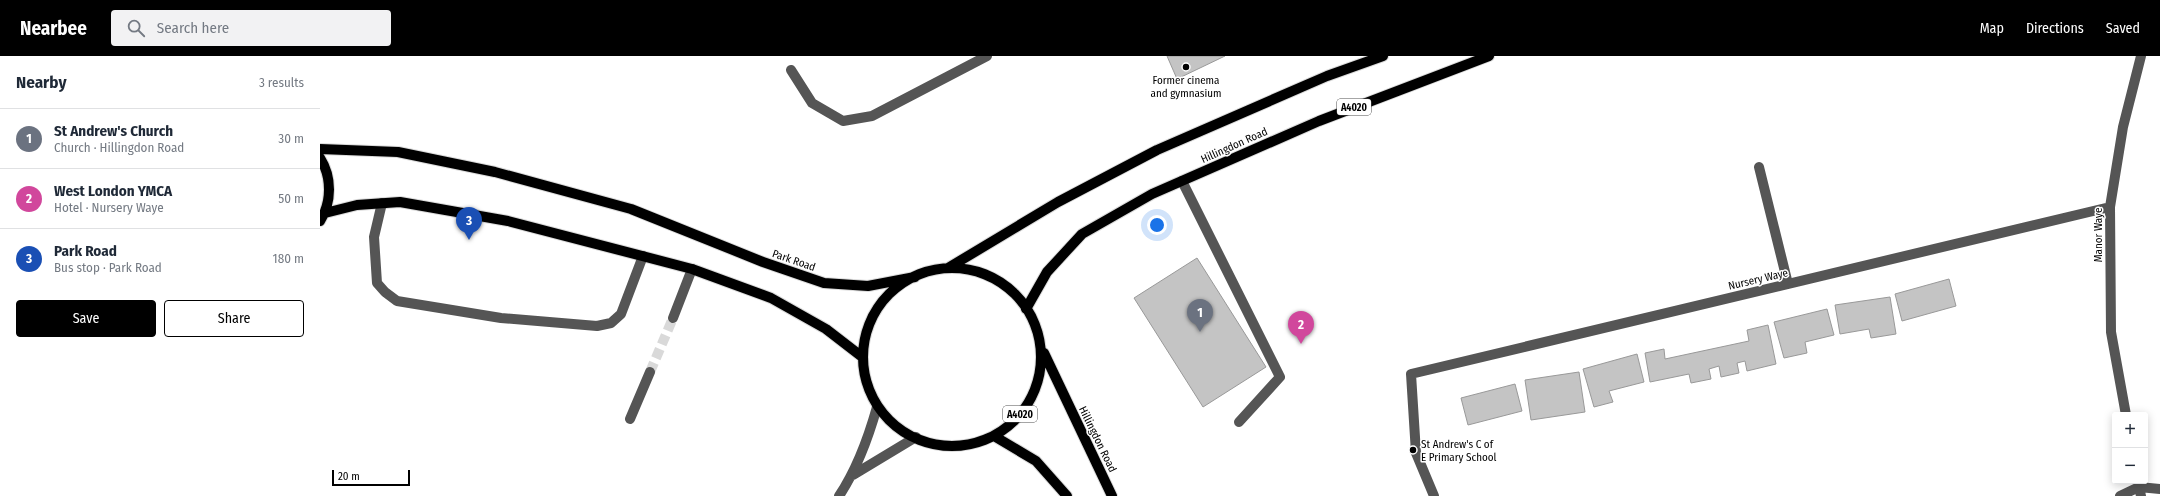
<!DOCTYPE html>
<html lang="en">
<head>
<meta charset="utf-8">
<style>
  :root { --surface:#fff; --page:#f2f2f3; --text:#1f2937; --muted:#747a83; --line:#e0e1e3; --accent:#000 }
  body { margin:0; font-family:"Fira Sans Condensed",sans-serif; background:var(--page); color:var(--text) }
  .controls { position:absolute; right:12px; bottom:12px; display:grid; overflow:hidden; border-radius:4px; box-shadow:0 2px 10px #0003 }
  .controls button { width:36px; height:36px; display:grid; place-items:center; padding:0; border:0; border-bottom:1px solid var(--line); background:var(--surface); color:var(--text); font:20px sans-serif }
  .scale { position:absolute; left:12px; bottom:10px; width:78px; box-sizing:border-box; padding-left:4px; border:2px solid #000; border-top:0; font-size:11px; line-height:14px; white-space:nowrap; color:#000; -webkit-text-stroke:3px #fff; paint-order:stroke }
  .you { position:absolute; left:837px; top:169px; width:14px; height:14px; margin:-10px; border:3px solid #fff; border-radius:50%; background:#1a73e8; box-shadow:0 0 0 6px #1a73e833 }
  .badge { display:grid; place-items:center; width:26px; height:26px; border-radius:50%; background:var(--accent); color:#fff; font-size:13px; font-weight:700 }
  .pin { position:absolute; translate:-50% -33px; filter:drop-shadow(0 1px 2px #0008) }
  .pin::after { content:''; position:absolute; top:21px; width:14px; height:12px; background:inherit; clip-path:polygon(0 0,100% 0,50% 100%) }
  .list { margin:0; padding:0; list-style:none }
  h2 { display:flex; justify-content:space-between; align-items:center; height:52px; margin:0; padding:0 16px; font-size:17px }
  h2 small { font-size:13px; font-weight:400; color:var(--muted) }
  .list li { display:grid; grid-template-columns:26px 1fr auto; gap:12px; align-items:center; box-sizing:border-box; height:60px; padding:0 16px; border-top:1px solid var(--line) }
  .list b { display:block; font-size:15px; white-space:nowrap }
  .list p { margin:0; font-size:13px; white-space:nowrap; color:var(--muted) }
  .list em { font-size:13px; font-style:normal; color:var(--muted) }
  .actions { display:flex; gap:8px; padding:12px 16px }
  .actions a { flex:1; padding:9px 0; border:1px solid var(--accent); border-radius:4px; text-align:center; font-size:14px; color:var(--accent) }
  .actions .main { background:var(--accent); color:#fff }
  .icon { flex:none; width:22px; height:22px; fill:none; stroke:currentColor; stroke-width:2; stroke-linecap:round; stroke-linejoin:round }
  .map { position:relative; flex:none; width:1840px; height:440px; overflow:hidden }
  header { display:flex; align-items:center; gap:24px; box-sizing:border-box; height:56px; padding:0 20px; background:var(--accent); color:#fff }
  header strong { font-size:19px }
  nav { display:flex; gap:22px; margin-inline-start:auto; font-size:14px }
  .search { width:280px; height:36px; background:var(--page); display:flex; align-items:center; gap:10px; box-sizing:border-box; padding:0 14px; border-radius:4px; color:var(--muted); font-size:15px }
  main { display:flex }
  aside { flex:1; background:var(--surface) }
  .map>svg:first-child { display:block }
  .building { fill:#c4c4c4; stroke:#999 }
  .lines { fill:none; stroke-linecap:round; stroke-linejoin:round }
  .minor-tunnel { stroke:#d9d9d9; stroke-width:10; stroke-dasharray:10 5; stroke-linecap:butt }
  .major-casing { stroke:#dbdbdb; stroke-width:12 }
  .minor { stroke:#555; stroke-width:10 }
  .major { stroke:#000; stroke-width:10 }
  .poi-dot { fill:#000; stroke:#fff; stroke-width:1.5 }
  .labels { text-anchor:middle; stroke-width:3; stroke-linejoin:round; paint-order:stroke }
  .shield { fill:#fff; stroke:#4c4c4c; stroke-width:1 }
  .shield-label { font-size:10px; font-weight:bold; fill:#000 }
  .poi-label { font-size:11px; fill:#000; stroke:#fff }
  .street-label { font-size:11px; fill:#000; stroke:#fff }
</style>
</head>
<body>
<header>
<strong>Nearbee</strong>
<div class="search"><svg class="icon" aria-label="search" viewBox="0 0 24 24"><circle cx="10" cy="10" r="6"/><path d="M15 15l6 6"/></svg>Search here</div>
<nav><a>Map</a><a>Directions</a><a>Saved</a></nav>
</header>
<main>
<aside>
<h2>Nearby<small>3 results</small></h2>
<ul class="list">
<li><span class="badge" style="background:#6b7280">1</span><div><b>St Andrew's Church</b><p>Church · Hillingdon Road</p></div><em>30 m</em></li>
<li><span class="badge" style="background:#d1479c">2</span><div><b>West London YMCA</b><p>Hotel · Nursery Waye</p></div><em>50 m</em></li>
<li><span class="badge" style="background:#1a4fb4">3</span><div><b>Park Road</b><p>Bus stop · Park Road</p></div><em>180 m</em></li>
</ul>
<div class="actions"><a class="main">Save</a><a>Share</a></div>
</aside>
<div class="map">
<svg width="1840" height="440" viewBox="0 0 1840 440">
  <rect width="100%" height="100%" fill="#fff"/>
  <!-- building -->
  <path class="building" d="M847,0H905L857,23Z
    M877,202L946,311L883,351L814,242Z
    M1629,223L1636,250L1582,265L1575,238Z
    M1570,241L1576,278L1551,282L1549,273L1520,278L1515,249Z
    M1507,253L1514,279L1485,286L1487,297L1464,302L1454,266Z
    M1448,269L1456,308L1427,315L1425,305L1417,307L1419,317L1401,321L1399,310L1389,313L1391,323L1371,327L1369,318L1330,326L1325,297L1344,293L1345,303L1429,285L1427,274Z
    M1317,298L1324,326L1289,335L1293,346L1274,351L1263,313Z
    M1259,316L1265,356L1211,364L1205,324Z
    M1195,328L1202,355L1148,369L1141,342Z"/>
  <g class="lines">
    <!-- minor-tunnel -->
    <path class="minor-tunnel" d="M330,316L353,262"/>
    <defs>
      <path id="major" d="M0,93L78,96L175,116L311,153L443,206L504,227L548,230L595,221
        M0,102C12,121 12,146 0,165
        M5,157L37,149L80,146L188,165L372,213L451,242L506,273L541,300
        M628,212L738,146L837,94L1007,20L1063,0
        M543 301a89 89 0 1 1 178 0a89 89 0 1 1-178 0Z
        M706,253L727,216L762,178L832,138L999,65L1169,0
        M724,297L792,440
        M674,380L716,405L747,440"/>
    </defs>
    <!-- major casing -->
    <use href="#major" class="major-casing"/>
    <!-- minor -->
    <path class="minor" d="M471,14L492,47L523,65L552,60L667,0
      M1439,111L1468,228
      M862,125L960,321L919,366
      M62,147L54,181L57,227L65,236L77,245L181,262L277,270L291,267L301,258L323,200
      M353,262L372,213
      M1806,359L1791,276L1790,151L1803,71L1821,0
      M310,363L330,316
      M533,419L596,381
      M1818,425L1819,431L1840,433
      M519,440C537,413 548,383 557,351
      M1114,440L1096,397L1091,318L1790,151
      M1800,440L1819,431L1821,440"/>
    <!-- major -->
    <use href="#major" class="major"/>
  </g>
  <!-- markers -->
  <g class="poi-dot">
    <circle cx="866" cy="11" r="4"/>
    <circle cx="1093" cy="394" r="4"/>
  </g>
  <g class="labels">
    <!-- shield labels -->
    <g class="shield">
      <rect x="1017" y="43" width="34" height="16" rx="3"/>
      <rect x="683" y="350" width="34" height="16" rx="3"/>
    </g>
    <g class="shield-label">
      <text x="1034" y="55">A4020</text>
      <text x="700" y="362">A4020</text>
    </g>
    <!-- poi labels -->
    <g class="poi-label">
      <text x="866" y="28">Former cinema<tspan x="866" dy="13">and gymnasium</tspan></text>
      <text x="1101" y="392" text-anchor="start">St Andrew's C of<tspan x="1101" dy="13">E Primary School</tspan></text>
    </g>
    <!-- street labels -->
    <g class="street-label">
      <text transform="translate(914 89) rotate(-24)" y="4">Hillingdon Road</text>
      <text transform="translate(1778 179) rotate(-90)" y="4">Manor Waye</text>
      <text transform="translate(474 204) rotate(19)" y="4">Park Road</text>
      <text transform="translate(1438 223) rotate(-13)" y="4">Nursery Waye</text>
      <text transform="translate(778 383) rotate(64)" y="4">Hillingdon Road</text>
    </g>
  </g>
</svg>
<div class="controls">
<button>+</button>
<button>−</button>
</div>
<div class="scale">20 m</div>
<div class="you"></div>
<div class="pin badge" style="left:880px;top:276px;background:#6b7280">1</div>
<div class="pin badge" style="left:981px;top:288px;background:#d1479c">2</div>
<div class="pin badge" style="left:149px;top:184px;background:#1a4fb4">3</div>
</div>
</main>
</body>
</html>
